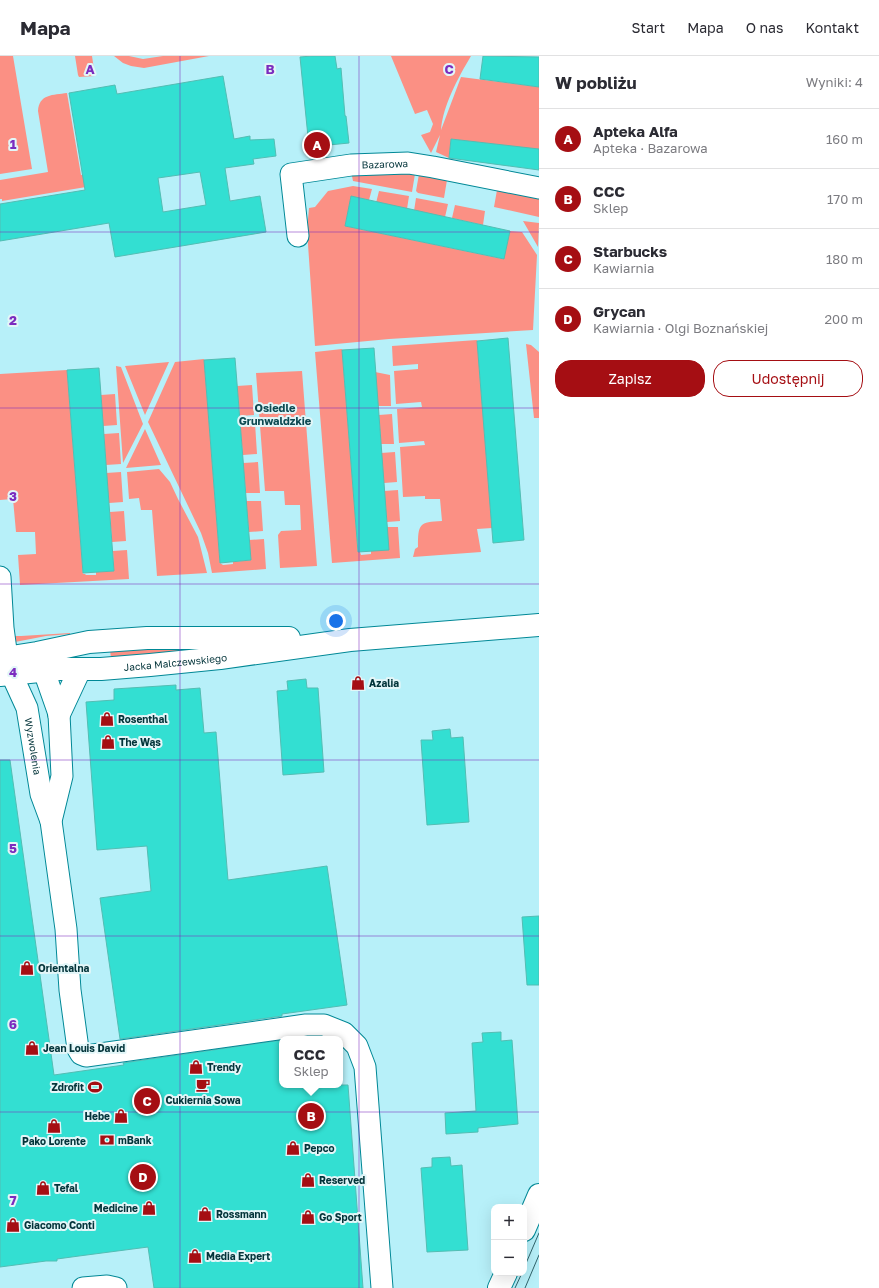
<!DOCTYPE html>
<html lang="pl">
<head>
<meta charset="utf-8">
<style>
  :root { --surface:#fff; --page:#f2f2f3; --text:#2b2b33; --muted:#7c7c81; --line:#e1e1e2; --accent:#a50e13 }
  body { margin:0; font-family:"Golos Text",sans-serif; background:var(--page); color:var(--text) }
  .controls { position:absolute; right:12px; bottom:12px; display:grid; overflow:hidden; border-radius:8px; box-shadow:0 4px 16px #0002 }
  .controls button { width:36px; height:36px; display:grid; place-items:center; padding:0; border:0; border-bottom:1px solid var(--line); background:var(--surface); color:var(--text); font:20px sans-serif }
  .you { position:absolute; left:336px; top:565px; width:14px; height:14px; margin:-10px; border:3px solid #fff; border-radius:50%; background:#1a73e8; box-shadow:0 0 0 6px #1a73e833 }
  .badge { display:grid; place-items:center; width:26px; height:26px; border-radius:50%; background:var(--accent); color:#fff; font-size:13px; font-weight:700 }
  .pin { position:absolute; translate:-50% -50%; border:2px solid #fff; box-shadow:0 1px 4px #0006 }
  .popup { position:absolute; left:279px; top:980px; width:64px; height:52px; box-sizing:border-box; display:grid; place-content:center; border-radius:8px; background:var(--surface); filter:drop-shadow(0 1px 3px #0005); font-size:13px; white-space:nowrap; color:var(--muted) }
  .popup b { font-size:15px; color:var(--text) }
  .popup::after { content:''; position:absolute; left:50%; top:100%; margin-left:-8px; border:8px solid transparent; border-top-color:var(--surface) }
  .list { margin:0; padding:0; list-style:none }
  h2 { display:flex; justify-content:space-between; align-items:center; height:52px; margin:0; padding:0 16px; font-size:17px }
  h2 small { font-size:13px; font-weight:400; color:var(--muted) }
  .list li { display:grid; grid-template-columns:26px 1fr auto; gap:12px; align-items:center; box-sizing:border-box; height:60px; padding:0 16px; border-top:1px solid var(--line) }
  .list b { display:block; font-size:15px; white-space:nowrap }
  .list p { margin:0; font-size:13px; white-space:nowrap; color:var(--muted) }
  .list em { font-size:13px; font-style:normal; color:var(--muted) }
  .actions { display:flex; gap:8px; padding:12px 16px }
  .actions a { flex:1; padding:9px 0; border:1px solid var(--accent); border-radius:16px; text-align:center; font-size:14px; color:var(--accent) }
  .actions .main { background:var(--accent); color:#fff }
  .map { position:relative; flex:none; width:539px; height:1232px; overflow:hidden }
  header { display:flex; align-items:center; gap:24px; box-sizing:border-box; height:56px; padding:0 20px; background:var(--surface); border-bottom:1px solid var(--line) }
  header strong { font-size:19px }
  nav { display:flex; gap:22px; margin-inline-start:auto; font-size:14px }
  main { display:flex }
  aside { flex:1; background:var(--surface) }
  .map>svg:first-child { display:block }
  .green { fill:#fb9084 }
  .building { fill:#33dfd2; stroke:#53bdb3; fill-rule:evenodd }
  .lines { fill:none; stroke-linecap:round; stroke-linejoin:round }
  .street-casing { stroke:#008896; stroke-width:23 }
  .secondary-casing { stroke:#008896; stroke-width:24 }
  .street { stroke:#fff; stroke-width:21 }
  .secondary { stroke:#fff; stroke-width:22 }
  .tram { stroke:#31646b; stroke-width:1 }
  .grid { fill:none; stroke:#7b2cbf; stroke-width:1; stroke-opacity:0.55 }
  .labels { text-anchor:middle; stroke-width:4; stroke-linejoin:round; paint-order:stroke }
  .street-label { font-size:10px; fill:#03343a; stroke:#e3f6f8 }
  .poi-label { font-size:10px; font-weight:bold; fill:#03343a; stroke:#e3f6f8; text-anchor:start }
  .neighbourhood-label { font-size:11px; font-weight:bold; fill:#0c4951; stroke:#e3f6f8 }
  .grid-label { font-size:13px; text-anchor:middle; font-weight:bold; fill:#7b2cbf; stroke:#e3f6f8; stroke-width:4; stroke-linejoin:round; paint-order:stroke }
</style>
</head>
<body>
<header>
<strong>Mapa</strong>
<nav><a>Start</a><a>Mapa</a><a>O nas</a><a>Kontakt</a></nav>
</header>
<main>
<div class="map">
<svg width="539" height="1232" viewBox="0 0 539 1232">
  <rect width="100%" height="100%" fill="#b7f0f9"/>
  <!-- green -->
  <path class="green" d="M0,0H13L32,113L0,118Z
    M75,0H92L95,20L79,21L78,19Z
    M114,0H129L143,3L163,0H209L144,12L131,10L123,7Z
    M391,0H471C458,22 443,49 441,74L461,21L539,31V94L451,83L449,102L436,96L440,79L431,97L421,79L430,76L433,68L427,54L415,58Z
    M67,37L81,119L90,118L92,130L2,145V143H0V124L48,116L38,55C39,38 53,39 67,37Z
    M409,117L415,118L412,136L353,125L352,120Z
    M419,118L447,124L444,142L418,137L416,135Z
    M353,130L372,133L369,144L351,141L345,170L503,203L510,175L522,176L537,199L533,274L389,283L315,290L307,174L309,152L315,151L328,135Z
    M497,134L539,142V161L494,151Z
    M379,135L409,140L407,153L376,147Z
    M416,142L448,148L445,161L414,155Z
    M455,149L485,155L483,169L452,162Z
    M523,165L539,167L538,191Z
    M477,284L492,472L477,473L481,496L413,501L415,493L418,491C418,468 419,466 442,465L440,443H425V440L403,441L400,391L425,389L424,385L399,387L397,353L422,351L421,346L396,348L394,315L418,313V308L393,310L392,290Z
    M526,288L531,289L539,296V362H534Z
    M342,293L358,496H360L361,499L371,498V495L387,471H398L400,502L332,507L315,296Z
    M204,303L220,507L223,509L233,508V506L251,504L249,484L264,483L266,513L212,517L208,497L201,477L148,366L175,306Z
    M169,306L145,359L125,310Z
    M116,310L121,311L143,368L123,407Z
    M67,314L83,518H85L86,519H96V516L114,515L113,495L127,494L129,523L20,529L18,499L36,498L35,476H16L13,443L0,444V318Z
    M302,315L317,510L280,512L278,479L281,475L301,474L300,449H285L284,435H265L256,317Z
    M375,316L390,319L391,350H378Z
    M252,329L254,359L240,360L237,330Z
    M115,338L117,369L103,370L101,339Z
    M392,358L394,388H381L379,359Z
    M255,367L257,398L243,399L240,368Z
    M145,373L161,409L126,412Z
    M119,377L121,408L106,409L104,378Z
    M395,396L397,426L384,427L381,397Z
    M258,406L260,437H246L243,407Z
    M159,413L170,426L178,443L198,481L207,517L157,520L152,454H141L139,442L129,443L127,416Z
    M121,416L123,446L109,447L106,417Z
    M398,434L400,465L387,466L384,435Z
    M246,445H261L263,475L249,476Z
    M124,455L126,485L112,486L110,456Z
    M70,577V578L46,580L15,586L14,580H21Z
    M236,590L111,602L110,594Z"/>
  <!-- building -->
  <path class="building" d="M312,0H335L337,13L341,12L345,60H346L349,87L309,91L300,1Z
    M483,0L539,1V31L480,23Z
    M223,20L234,83L250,80V84L274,83L276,100L253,103L254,108L225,112L230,145L260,140L266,176L115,201L109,167L0,185V148L85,134L69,37L115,29L117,38ZM200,116L206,149L163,156L158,122Z
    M451,83L539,93V114L449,102Z
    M351,140L510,175L504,203L345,170Z
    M508,282L524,484L493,487L477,285Z
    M374,292L389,494L358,496L342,294Z
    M235,302L251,504L220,507L204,304Z
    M99,312L114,515L83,517L67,314Z
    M306,623L307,632H318L324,716L283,719L277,635L288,634L287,625Z
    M176,629V634L200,632L204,677L216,676L228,824L327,810L347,949L282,958V960L120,983L100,842L151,835L147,790L97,794L86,646L114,644V633Z
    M450,673L451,682L463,681L469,766L427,769L421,684H433L432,675Z
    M0,704H10L54,1019L124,1009L123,1007L282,984V1029H348L363,1232H154L148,1191L79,1200L57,1203V1205H46L0,1211Z
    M539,860V929H527L522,861Z
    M501,976V985L512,984L518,1068L478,1072V1076L446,1078L445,1057L476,1055L472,987L483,986L482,977Z
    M450,1101L451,1110L462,1109L468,1194L427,1196L421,1112L432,1111V1102Z"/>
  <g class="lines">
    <defs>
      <g id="street">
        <path id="s1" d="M298,180L291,118L351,109L408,107L433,111L539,132"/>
        <path id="s2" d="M0,521L3,572L7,602L11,617L27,652L41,738L51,765"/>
        <path d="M38,598L59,658L62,720L51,765L66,873L70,934L78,993L81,998L86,1000L306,969H324L344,977L357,990L365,1011L382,1232"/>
        <path d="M83,1232L107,1230L116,1232"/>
      </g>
      <g id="secondary">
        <path d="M0,603L37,597L89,586L147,582H289"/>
        <path id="s3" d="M0,619L59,613H101L150,609L220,602L350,584L539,569"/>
        <path d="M59,658L80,613"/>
        <path d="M524,1174L539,1139"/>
        <path d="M499,1232L506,1217"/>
      </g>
    </defs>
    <!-- street casing -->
    <use href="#street" class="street-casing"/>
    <!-- secondary casing -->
    <use href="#secondary" class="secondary-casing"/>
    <!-- street -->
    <use href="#street" class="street"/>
    <!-- secondary -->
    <use href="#secondary" class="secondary"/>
    <!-- tram -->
    <path class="tram" d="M524,1212L539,1177
      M515,1232L522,1217
      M525,1232L539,1199"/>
  </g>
  <!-- grid -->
  <path class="grid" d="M180,0V1232M359,0V1232M0,176H539M0,352H539M0,528H539M0,704H539M0,880H539M0,1056H539"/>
  <!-- icons -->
  <defs>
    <symbol id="shop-bare" viewBox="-9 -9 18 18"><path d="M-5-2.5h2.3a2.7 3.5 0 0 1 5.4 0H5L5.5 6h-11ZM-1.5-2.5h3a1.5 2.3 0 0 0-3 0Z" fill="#a50e13" stroke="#e3f6f8" stroke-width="2.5" paint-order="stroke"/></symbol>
    <symbol id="cafe-bare" viewBox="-9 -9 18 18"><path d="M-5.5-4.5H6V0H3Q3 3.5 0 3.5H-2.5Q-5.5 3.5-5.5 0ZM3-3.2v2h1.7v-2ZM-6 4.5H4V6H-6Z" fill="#a50e13" stroke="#e3f6f8" stroke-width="2.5" paint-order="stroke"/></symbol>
    <symbol id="stadium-bare" viewBox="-9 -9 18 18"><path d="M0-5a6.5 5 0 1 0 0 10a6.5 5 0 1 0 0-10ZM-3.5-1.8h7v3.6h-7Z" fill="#a50e13" stroke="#e3f6f8" stroke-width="2.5" paint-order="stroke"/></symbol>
    <symbol id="bank-bare" viewBox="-9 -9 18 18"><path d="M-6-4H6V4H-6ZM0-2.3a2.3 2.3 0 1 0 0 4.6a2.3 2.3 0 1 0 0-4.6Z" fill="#a50e13" stroke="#e3f6f8" stroke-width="2.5" paint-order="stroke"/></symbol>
  </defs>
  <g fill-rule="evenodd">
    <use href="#shop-bare" x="348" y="617" width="20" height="20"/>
    <use href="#shop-bare" x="97" y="653" width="20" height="20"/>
    <use href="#shop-bare" x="98" y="676" width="20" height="20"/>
    <use href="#shop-bare" x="17" y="902" width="20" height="20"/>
    <use href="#shop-bare" x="22" y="982" width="20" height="20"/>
    <use href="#shop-bare" x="186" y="1001" width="20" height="20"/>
    <use href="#cafe-bare" x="193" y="1019" width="20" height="20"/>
    <use href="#stadium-bare" x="85" y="1021" width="20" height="20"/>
    <use href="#shop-bare" x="111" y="1050" width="20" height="20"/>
    <use href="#shop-bare" x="44" y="1060" width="20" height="20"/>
    <use href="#bank-bare" x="97" y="1074" width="20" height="20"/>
    <use href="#shop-bare" x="283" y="1082" width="20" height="20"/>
    <use href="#shop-bare" x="298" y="1114" width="20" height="20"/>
    <use href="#shop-bare" x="33" y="1122" width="20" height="20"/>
    <use href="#shop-bare" x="139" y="1142" width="20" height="20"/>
    <use href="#shop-bare" x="195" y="1148" width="20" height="20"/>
    <use href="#shop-bare" x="298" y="1151" width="20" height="20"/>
    <use href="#shop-bare" x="3" y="1159" width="20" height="20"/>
    <use href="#shop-bare" x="185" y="1190" width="20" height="20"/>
  </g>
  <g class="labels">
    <!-- street labels -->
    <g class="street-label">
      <text dy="4" stroke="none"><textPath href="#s1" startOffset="157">Bazarowa</textPath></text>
      <text dy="4" stroke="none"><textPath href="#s3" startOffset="176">Jacka Malczewskiego</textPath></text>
      <text dy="4" stroke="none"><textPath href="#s2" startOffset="174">Wyzwolenia</textPath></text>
    </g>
    <!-- poi labels -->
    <g class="poi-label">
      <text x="369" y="631">Azalia</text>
      <text x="118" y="667">Rosenthal</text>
      <text x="119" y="690">The Wąs</text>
      <text x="38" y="916">Orientalna</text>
      <text x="43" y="996">Jean Louis David</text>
      <text x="207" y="1015">Trendy</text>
      <text x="84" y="1035" text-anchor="end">Zdrofit</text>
      <text x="203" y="1048" text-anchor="middle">Cukiernia Sowa</text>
      <text x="110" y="1064" text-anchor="end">Hebe</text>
      <text x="118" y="1088">mBank</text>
      <text x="54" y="1089" text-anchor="middle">Pako Lorente</text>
      <text x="304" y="1096">Pepco</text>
      <text x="319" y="1128">Reserved</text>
      <text x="54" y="1136">Tefal</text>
      <text x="138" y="1156" text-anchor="end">Medicine</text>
      <text x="216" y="1162">Rossmann</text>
      <text x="319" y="1165">Go Sport</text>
      <text x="24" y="1173">Giacomo Conti</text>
      <text x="206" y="1204">Media Expert</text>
    </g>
    <!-- neighbourhood labels -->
    <g class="neighbourhood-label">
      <text x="275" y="356">Osiedle<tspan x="275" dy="13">Grunwaldzkie</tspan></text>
    </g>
  </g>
  <g class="grid-label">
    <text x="90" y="18">A</text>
    <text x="270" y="18">B</text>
    <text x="449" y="18">C</text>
    <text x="13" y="93">1</text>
    <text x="13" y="269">2</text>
    <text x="13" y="445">3</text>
    <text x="13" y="621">4</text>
    <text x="13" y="797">5</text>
    <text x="13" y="973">6</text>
    <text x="13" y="1149">7</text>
  </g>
</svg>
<div class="controls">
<button>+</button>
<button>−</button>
</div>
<div class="you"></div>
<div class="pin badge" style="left:317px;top:89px">A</div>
<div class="pin badge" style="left:311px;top:1060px">B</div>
<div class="popup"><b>CCC</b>Sklep</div>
<div class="pin badge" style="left:147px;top:1045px">C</div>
<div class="pin badge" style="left:143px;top:1121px">D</div>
</div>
<aside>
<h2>W pobliżu<small>Wyniki: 4</small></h2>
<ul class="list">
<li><span class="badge">A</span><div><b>Apteka Alfa</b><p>Apteka · Bazarowa</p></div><em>160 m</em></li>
<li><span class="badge">B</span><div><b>CCC</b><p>Sklep</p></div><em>170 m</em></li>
<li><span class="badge">C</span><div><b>Starbucks</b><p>Kawiarnia</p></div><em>180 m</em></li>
<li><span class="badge">D</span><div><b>Grycan</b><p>Kawiarnia · Olgi Boznańskiej</p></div><em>200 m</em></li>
</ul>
<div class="actions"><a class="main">Zapisz</a><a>Udostępnij</a></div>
</aside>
</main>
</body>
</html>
